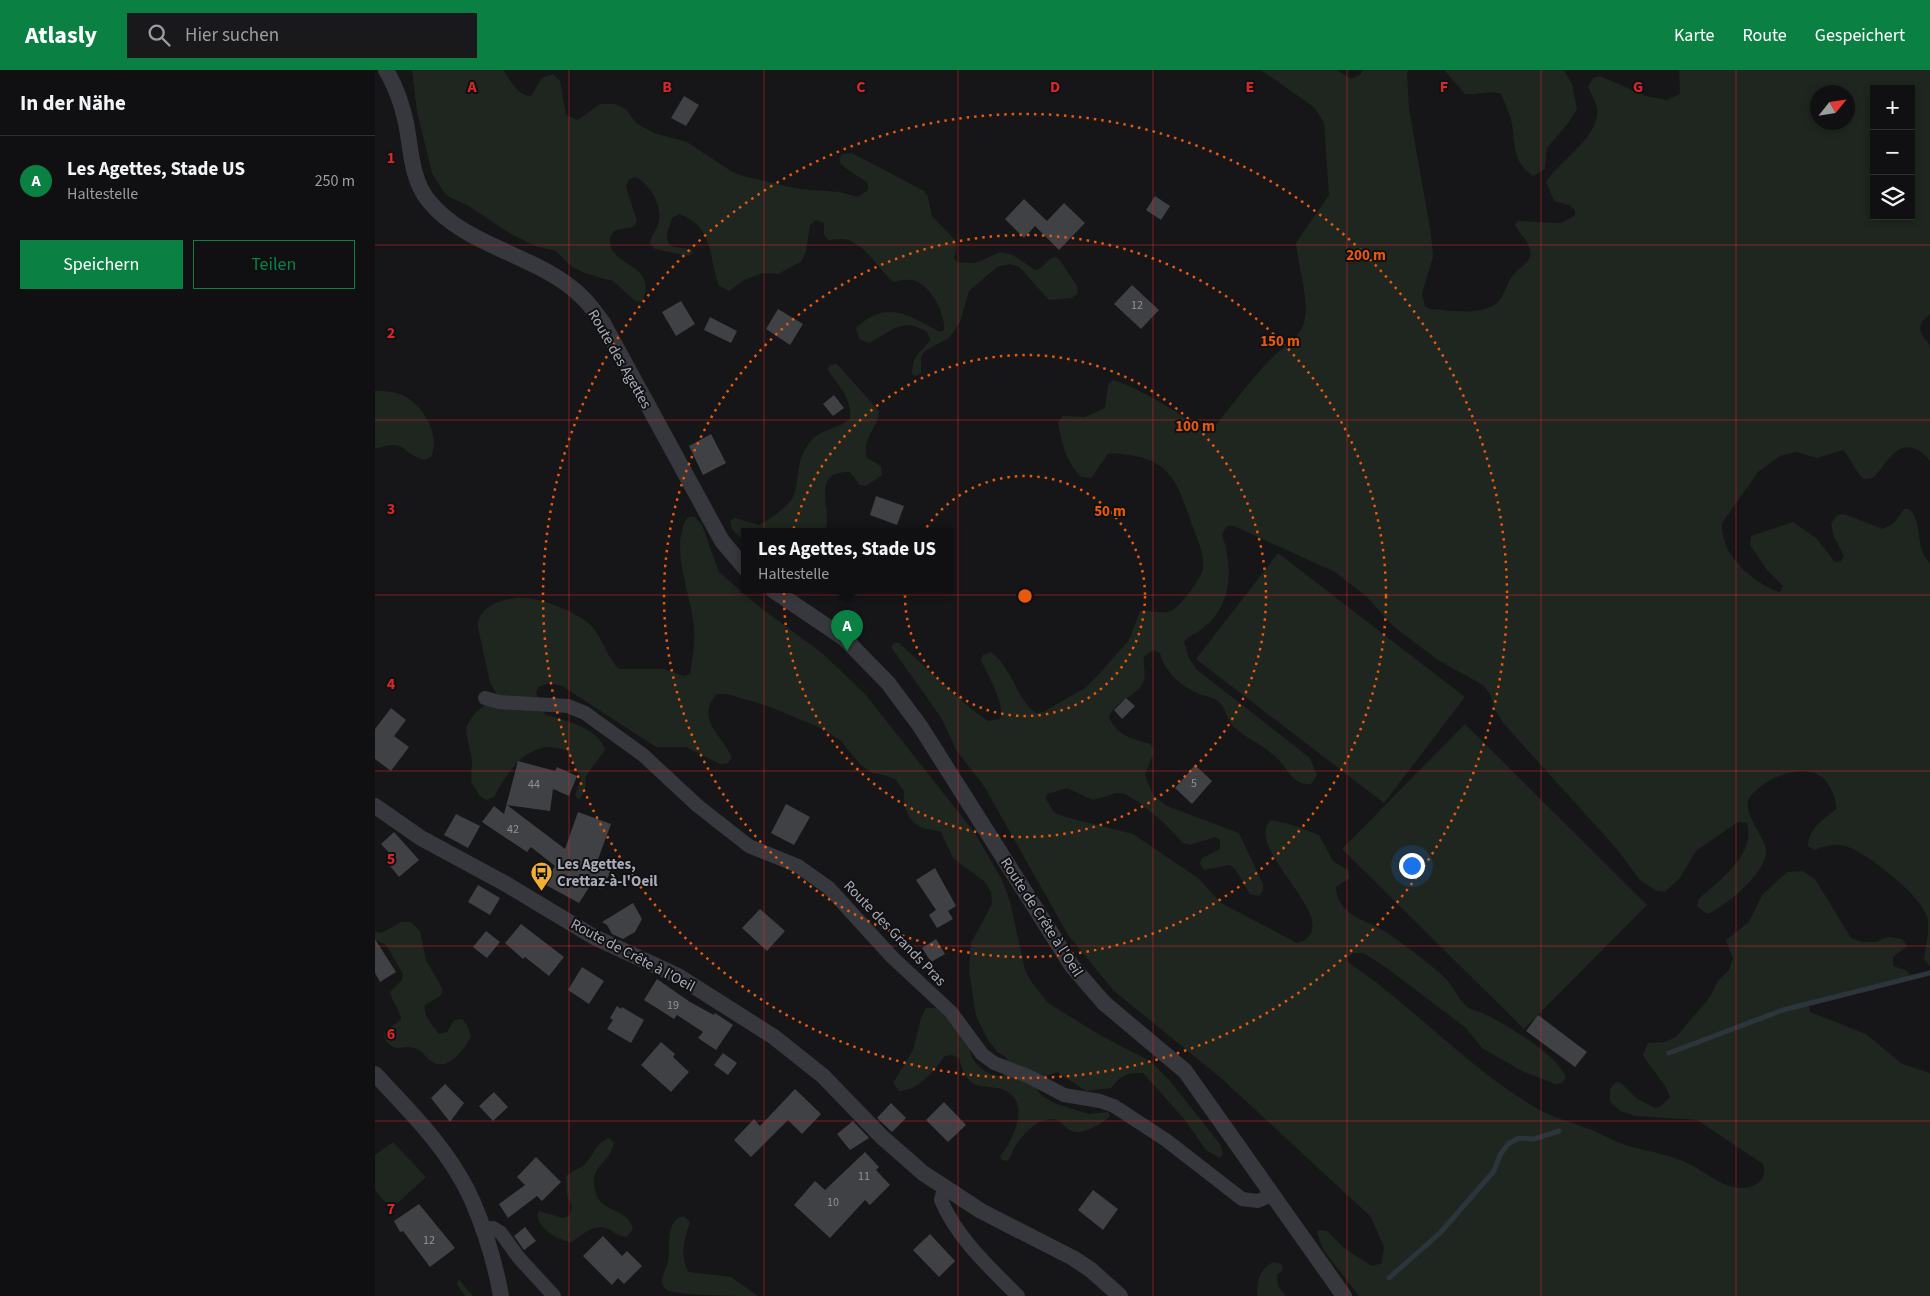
<!DOCTYPE html>
<html lang="de">
<head>
<meta charset="utf-8">
<style>
  :root { --surface:#101012; --page:#19191b; --text:#f1f3f6; --muted:#9c9d9f; --line:#303032; --accent:#0b8043 }
  body { margin:0; font-family:"Source Sans 3",sans-serif; background:var(--page); color:var(--text) }
  .controls { position:absolute; right:15px; top:15px; display:grid; overflow:hidden; border-radius:0px; box-shadow:0 2px 8px #0003 }
  .controls button { width:45px; height:45px; display:grid; place-items:center; padding:0; border:0; border-bottom:1px solid var(--line); background:var(--surface); color:var(--text); font:25px sans-serif }
  .compass { position:absolute; left:1435px; top:15px; width:45px; height:45px; border-radius:50%; background:var(--surface); box-shadow:0 2px 8px #0003; rotate:60deg }
  .you { position:absolute; left:1036px; top:795px; width:18px; height:18px; margin:-12px; border:4px solid #fff; border-radius:50%; background:#1a73e8; box-shadow:0 0 0 8px #1a73e833 }
  .badge { display:grid; place-items:center; width:32px; height:32px; border-radius:50%; background:var(--accent); color:#fff; font-size:16px; font-weight:700 }
  .pin { position:absolute; translate:-50% -41px; filter:drop-shadow(0 1px 2px #0008) }
  .pin::after { content:''; position:absolute; top:26px; width:18px; height:15px; background:inherit; clip-path:polygon(0 0,100% 0,50% 100%) }
  .popup { position:absolute; left:366px; top:458px; width:212px; height:65px; box-sizing:border-box; display:grid; place-content:center; border-radius:0px; background:var(--surface); filter:drop-shadow(0 1px 4px #0005); font-size:16px; white-space:nowrap; color:var(--muted) }
  .popup b { font-size:19px; color:var(--text) }
  .popup::after { content:''; position:absolute; left:50%; top:100%; margin-left:-10px; border:10px solid transparent; border-top-color:var(--surface) }
  .list { margin:0; padding:0; list-style:none }
  h2 { display:flex; justify-content:space-between; align-items:center; height:65px; margin:0; padding:0 20px; font-size:21px }
  h2 small { font-size:16px; font-weight:400; color:var(--muted) }
  .list li { display:grid; grid-template-columns:32px 1fr auto; gap:15px; align-items:center; box-sizing:border-box; height:90px; padding:0 20px; border-top:1px solid var(--line) }
  .list b { display:block; font-size:19px; white-space:nowrap }
  .list p { margin:0; font-size:16px; white-space:nowrap; color:var(--muted) }
  .list em { font-size:16px; font-style:normal; color:var(--muted) }
  .actions { display:flex; gap:10px; padding:15px 20px }
  .actions a { flex:1; padding:11px 0; border:1px solid var(--accent); border-radius:0px; text-align:center; font-size:18px; color:var(--accent) }
  .actions .main { background:var(--accent); color:#fff }
  .icon { flex:none; width:28px; height:28px; fill:none; stroke:currentColor; stroke-width:2; stroke-linecap:round; stroke-linejoin:round }
  .map { position:relative; flex:none; width:1555px; height:1226px; overflow:hidden }
  header { display:flex; align-items:center; gap:30px; box-sizing:border-box; height:70px; padding:0 25px; background:var(--accent); color:#fff }
  header strong { font-size:24px }
  nav { display:flex; gap:28px; margin-inline-start:auto; font-size:18px }
  .search { width:350px; height:45px; background:var(--page); display:flex; align-items:center; gap:12px; box-sizing:border-box; padding:0 18px; border-radius:0px; color:var(--muted); font-size:19px }
  main { display:flex }
  aside { flex:1; background:var(--surface) }
  .map>svg:first-child { display:block }
  .green { fill:#1e261f; fill-rule:evenodd }
  .lines { fill:none; stroke-linecap:round; stroke-linejoin:round }
  .stream { stroke:#2c353c; stroke-width:5 }
  .building { fill:#404145 }
  .minor { stroke:#37383d; stroke-width:14 }
  .tertiary { stroke:#37383d; stroke-width:16 }
  .grid { fill:none; stroke:#d62828; stroke-width:1; stroke-opacity:0.55 }
  .ring { fill:none; stroke:#e8590c; stroke-width:2.5; stroke-dasharray:2.5 5 }
  .labels { text-anchor:middle; stroke-width:4; stroke-linejoin:round; paint-order:stroke }
  .number-label { font-size:12px; fill:#8e929b }
  .street-label { font-size:15px; fill:#a8adb8; stroke:#111113 }
  .poi-label { font-size:15px; font-weight:bold; fill:#a8adb8; stroke:#111113; text-anchor:start }
  .grid-label { font-size:16px; text-anchor:middle; font-weight:bold; fill:#d62828; stroke:#111113; stroke-width:4; stroke-linejoin:round; paint-order:stroke }
  .centre { fill:#e8590c; stroke:#111113; stroke-width:2.5 }
  .ring-label { font-size:15px; text-anchor:middle; font-weight:bold; fill:#e8590c; stroke:#111113; stroke-width:4; stroke-linejoin:round; paint-order:stroke }
</style>
</head>
<body>
<header>
<strong>Atlasly</strong>
<div class="search"><svg class="icon" aria-label="search" viewBox="0 0 24 24"><circle cx="10" cy="10" r="6"/><path d="M15 15l6 6"/></svg>Hier suchen</div>
<nav><a>Karte</a><a>Route</a><a>Gespeichert</a></nav>
</header>
<main>
<aside>
<h2>In der Nähe<small></small></h2>
<ul class="list">
<li><span class="badge">A</span><div><b>Les Agettes, Stade US</b><p>Haltestelle</p></div><em>250 m</em></li>
</ul>
<div class="actions"><a class="main">Speichern</a><a>Teilen</a></div>
</aside>
<div class="map">
<svg width="1555" height="1226" viewBox="0 0 1555 1226">
  <rect width="100%" height="100%" fill="#161618"/>
  <!-- green -->
  <path class="green" d="M37,0H128C135,9 143,27 156,26L167,8L178,4L185,11L191,45L203,50L225,34H239L251,39L261,53L279,63L312,72L356,101L368,106L424,119L464,122L483,127L493,120V114C484,104 470,102 464,90L467,84L477,83L549,121L553,127L557,146L580,170L582,177L579,188L582,192L600,193L626,182L638,185L660,200C669,199 671,189 680,187L684,189L702,216L703,224L696,228L674,230L644,197L635,194L622,197L594,221L585,252L574,268L550,281L546,287V303L541,306L537,304C539,281 544,286 555,270L552,262C526,246 517,262 494,273L484,269L481,258C512,229 534,245 565,262L569,260C571,244 555,213 537,210C531,209 524,211 518,212C503,198 492,177 473,170C468,168 459,170 453,170L449,164V153L441,150L435,155L431,182L426,192L403,204L388,203L369,210L354,221L344,216C333,187 340,157 304,144L297,148L292,163L293,173L298,177L317,179L318,182L314,186L280,179L275,174C276,166 280,162 283,155C289,137 276,116 261,107L254,109L251,117L262,151L259,156C253,159 245,158 240,161C233,165 234,178 239,183C255,199 280,201 267,232L260,231L238,211L212,204L197,197L181,181L160,176L134,163L92,135L74,127L68,121L57,103L42,42Z
    M886,0H962L976,9L985,5L988,0H1034L1032,2L1034,39L1056,164L1058,187L1047,224L1050,236L1055,239C1075,240 1113,248 1126,228C1131,221 1133,210 1139,204C1145,196 1158,192 1155,180C1153,168 1143,164 1140,154L1143,151L1186,153L1200,145V140L1194,135L1179,131L1171,112C1184,91 1225,67 1222,39C1221,32 1216,24 1213,17L1218,8L1225,6L1271,26L1292,30L1305,24L1304,0H1555V245C1540,254 1544,264 1555,275V390C1551,387 1547,382 1543,380C1521,368 1510,397 1498,408L1489,409C1479,401 1477,389 1468,380L1442,388L1421,382L1405,386L1383,402L1347,453C1347,458 1347,464 1349,469C1354,492 1384,516 1405,522L1408,516L1392,500L1375,475L1376,466L1418,452L1441,468L1460,492L1466,491L1469,486L1459,467L1456,454L1462,445L1469,444L1508,459L1519,453L1529,439H1534C1549,453 1539,479 1555,493V896L1549,889C1551,876 1555,859 1552,847C1547,826 1493,784 1473,777C1462,773 1449,776 1439,780L1433,776C1433,759 1449,749 1461,739C1462,730 1455,714 1448,708C1429,691 1385,709 1374,729C1367,742 1389,766 1391,779C1394,801 1350,837 1332,844L1322,836L1324,829C1344,810 1381,785 1372,753L1363,752L1321,781L1304,809L1290,822L1281,821L1265,810L1241,778L1129,654L1120,640L1115,624L1108,615L1063,590L1019,557L992,527L960,502L859,456H852L847,464C858,498 858,535 827,559C821,564 814,565 809,572L814,588L821,599L935,688L942,706L936,714C916,715 914,699 902,688C889,675 871,669 858,656C852,650 851,639 845,633C840,628 834,627 827,625C809,619 789,602 785,583L778,580L769,587C768,594 771,604 769,610C763,627 740,630 734,647C742,666 757,669 776,674L779,682L770,705L778,725L792,736L864,763L888,814V821L884,826L875,824C868,815 864,801 855,795L829,800L825,794L827,788L845,779V770L840,767L815,775L808,773L789,753L765,733L750,724L742,723L718,730L692,718L672,724L671,729L679,742L687,746L758,764L823,808L846,833L922,873C927,872 928,872 932,868C961,844 867,776 896,750L918,755L944,765L958,791L973,800L975,808L961,817C963,848 993,849 1014,864C1032,877 1056,894 1071,909C1080,918 1083,930 1094,938C1100,941 1106,942 1112,945C1133,956 1184,985 1191,1008L1187,1013L1180,1014L1147,1001L1107,978L1091,958L1009,896L988,883H978L972,888L973,892C1039,937 1092,997 1161,1038C1179,1048 1198,1053 1217,1060C1227,1064 1237,1070 1248,1074C1268,1081 1291,1083 1310,1092C1327,1099 1344,1116 1364,1118C1378,1119 1394,1110 1388,1094L1322,1050L1261,1046L1245,1041L1235,1032V1019L1241,1012L1246,1013L1261,1028L1280,1038L1285,1037L1295,1027C1290,1011 1276,1000 1268,985L1273,973L1290,972L1301,967L1335,927L1343,911L1354,900L1358,889L1351,870L1374,852L1387,825L1412,802L1427,801L1440,809L1476,868L1487,872H1501L1513,867L1527,869L1532,876L1518,887V896L1530,900L1535,905L1529,910L1444,929L1434,935L1435,942L1491,964L1527,994L1555,1003V1226H984L949,1181L942,1163L943,1160L952,1161L969,1178L997,1196L1007,1193L1009,1177L996,1147L846,1008L739,921L693,865L609,716L581,680L567,649L516,577L519,573H524L595,638L613,651L625,649C631,634 612,604 606,590L608,585L616,582C638,598 643,634 662,643L668,642L710,618L723,605L754,570L765,541C775,539 785,545 796,541C804,538 826,509 828,499C830,485 822,468 817,455C805,421 799,393 760,386C750,384 743,383 733,384L716,408L706,407C691,392 686,372 683,352L688,346L710,347L730,338L733,314L738,310C756,315 782,330 798,340C811,347 819,361 834,363C856,338 874,310 898,287C908,277 925,267 929,253C935,230 923,197 921,173L954,125L949,53L940,38ZM1499,19H1536V146H1499ZM1442,22H1472V52H1442Z
    M1069,0H1189L1197,14L1202,39L1194,52L1172,78L1170,99L1158,106C1134,90 1142,69 1135,46C1132,38 1129,31 1126,24C1113,20 1103,25 1090,24Z
    M462,294L504,341C504,357 486,368 492,388L506,396L507,405L491,416L485,415L475,402C433,401 459,441 450,462H370L369,472L357,459L355,451L360,448L384,455C395,449 417,435 420,422C425,402 421,390 435,372C445,359 463,359 475,349C477,328 463,315 452,299L455,295Z
    M0,321C9,321 19,321 27,325C48,334 66,365 56,387L49,390C23,382 33,369 0,379Z
    M319,446L327,455L344,502L382,535L447,583L490,624L600,763L627,810L635,831L650,900L656,911L673,933L725,965L775,991L795,1011L845,1074L848,1084L845,1088L831,1080L810,1050L768,1003C752,1002 746,1006 736,1018L711,1021L682,1002L668,1007L662,1019L666,1025L679,1033L714,1044L733,1042L735,1046C729,1053 706,1066 697,1061C684,1055 687,1045 667,1051C658,1054 646,1067 641,1075C637,1081 637,1086 632,1091L627,1090L625,1086C638,1071 657,1032 629,1020C620,1016 608,1018 599,1014C589,1008 587,998 584,988L577,985L570,986C559,1001 543,1021 524,1021L518,1013L538,980L546,948L551,938H562L593,964C594,971 594,981 597,987C601,997 619,1009 629,1005L634,994L631,987L622,982L612,968L601,946L594,901L596,873L617,834L616,822L610,812L578,788L566,762C559,759 551,760 545,757C532,750 528,735 529,721L520,709L509,705L497,703L485,694L466,671L448,659L393,636L352,624H342C319,649 348,665 357,688L353,693L345,694L311,677H281L187,616L174,613L163,617L161,623L170,644C190,652 223,656 230,680L211,706L210,719L206,728L203,729L200,725L206,708L192,681C156,666 134,699 119,727L111,730L105,726L96,712L97,690L91,662L92,655L100,643L122,625L115,612L103,558C101,531 143,524 163,530C179,534 199,542 212,552C226,562 230,585 244,599H289L309,606L315,604C318,587 321,567 318,550C314,519 295,477 312,448Z
    M903,483L1090,627L1009,733L821,589Z
    M1090,654L1272,835L1149,959L967,779Z
    M26,852H36L45,861L51,890L68,920L65,926L50,935C48,946 58,955 64,964L72,962L79,950L87,949L92,955L96,967C90,979 72,1002 57,992C50,988 48,980 39,978C26,974 24,984 11,971L9,965L12,959L26,950C26,941 17,932 15,922L27,910L28,904L11,875L0,870V861L6,863Z
    M234,1068L239,1073C235,1095 210,1096 222,1126C229,1143 253,1138 258,1159L252,1167C242,1166 241,1163 233,1159C219,1152 207,1166 196,1172C181,1169 166,1161 162,1145L164,1141L188,1148L194,1146L197,1137L192,1125L191,1106C197,1101 203,1099 209,1095C219,1086 220,1073 234,1068Z
    M18,1072L51,1107L16,1139L0,1120V1085Z
    M309,1146L315,1152C309,1171 305,1183 313,1202L356,1207L383,1226C366,1226 304,1226 292,1220C281,1212 291,1202 293,1192C296,1178 289,1150 309,1146Z
    M898,1192L906,1194L908,1200L902,1205L903,1216L911,1226H882C882,1210 884,1200 898,1192Z
    M84,1209L86,1212L98,1226H90L82,1214Z"/>
  <g class="lines">
    <!-- stream -->
    <path class="stream" d="M1294,983L1408,940L1555,903
      M1014,1208L1065,1163L1119,1101L1125,1085L1133,1074L1144,1068L1159,1069L1184,1061"/>
  </g>
  <!-- building -->
  <path class="building" d="M309,26L324,35L311,56L296,48Z
    M780,126L795,136L786,150L771,140Z
    M649,129L672,151L689,133L710,153L684,180L660,156L649,168L630,149Z
    M757,215L784,240L766,259L739,234Z
    M306,231L320,254L301,266L287,242Z
    M403,239L428,254L415,275L391,259Z
    M335,247L362,261L356,273L329,260Z
    M459,325L469,338L458,346L448,334Z
    M336,364L351,393L328,405L314,376Z
    M501,426L529,436L522,455L495,445Z
    M751,628L760,636L747,649L739,640Z
    M16,638L31,650L19,666L34,677L16,701L0,689V659Z
    M143,691L180,701L182,697L202,706L194,726L178,719L175,741L132,735L190,779L203,742L236,754L222,792L236,802L225,819L217,813L204,833L169,814L180,796L156,777L152,782L107,752L119,736L129,744Z
    M820,695L837,711L817,734L800,718Z
    M411,734L435,747L419,775L396,763Z
    M81,744L105,756L93,778L69,765Z
    M19,762L44,790L24,807L11,791L17,786L6,774Z
    M560,798L581,836L573,841L578,849L562,858L554,845L561,840L541,810Z
    M103,815L125,828L115,845L93,832Z
    M258,833L267,849L260,862L248,869L237,864L232,855L227,852Z
    M385,839L410,861L392,881L367,858Z
    M146,854L189,887L174,906L150,887L148,889L130,873Z
    M111,861L125,872L112,888L98,877Z
    M0,869L21,902L5,912L0,903Z
    M561,869L570,884L556,892L547,878Z
    M207,897L229,911L214,934L193,920Z
    M282,909L315,932L339,945L340,943L358,955L341,980L323,968L328,962L302,945L299,949L269,930Z
    M242,936L246,939L247,937L269,950L256,973L232,959L238,950L235,948Z
    M1163,945L1212,982L1200,997L1151,961Z
    M286,972L300,984L298,987L314,1002L296,1022L266,995Z
    M348,983L362,993L353,1005L339,995Z
    M70,1014L89,1033L75,1052L56,1028Z
    M420,1019L446,1044L427,1064L413,1050L376,1087L359,1070L379,1049L385,1056Z
    M119,1022L133,1037L118,1051L104,1036Z
    M569,1032L591,1055L573,1072L551,1050Z
    M516,1033L531,1048L517,1062L502,1048Z
    M478,1051L494,1068L475,1080L462,1064Z
    M490,1082L504,1097L501,1100L515,1115L495,1135L490,1130L455,1168L419,1135L440,1111L450,1120Z
    M161,1087L186,1112L167,1131L162,1126L133,1148L124,1134L150,1115L142,1107Z
    M718,1120L743,1139L728,1160L703,1140Z
    M44,1134L80,1178L55,1197L28,1161L25,1162L19,1151Z
    M150,1157L161,1171L149,1180L139,1166Z
    M555,1164L580,1191L564,1207L538,1180Z
    M228,1166L247,1186L252,1181L267,1196L249,1214L243,1208L237,1215L208,1186Z"/>
  <g class="lines">
    <!-- minor -->
    <path class="minor" d="M110,628L124,632L193,636L210,643L268,685L323,736L374,776L423,796L454,818L517,887L576,942L607,984L619,993L653,1006L689,1025L725,1031L739,1036L791,1070L867,1129L883,1131L898,1124
      M569,1118L566,1130C582,1168 614,1197 643,1226
      M107,1159L118,1158L126,1163L144,1188L179,1226"/>
    <!-- tertiary -->
    <path class="tertiary" d="M11,0C21,17 27,34 31,53C36,78 36,109 53,130C91,178 163,184 206,226C215,234 221,244 228,253L347,471L370,498
      M398,520L469,568L513,613L545,656L697,896L729,933L810,1001L969,1226
      M0,736L46,768L131,814L219,867L303,906L399,967L448,1006L507,1067L548,1103L606,1141L698,1188L716,1200L745,1226
      M0,1004C30,1036 63,1069 85,1107C104,1138 120,1191 126,1226"/>
  </g>
  <!-- grid -->
  <path class="grid" d="M194,0V1226M389,0V1226M583,0V1226M778,0V1226M972,0V1226M1166,0V1226M1361,0V1226M0,175H1555M0,350H1555M0,525H1555M0,701H1555M0,876H1555M0,1051H1555"/>
  <!-- distance rings -->
  <g class="ring">
    <circle cx="650" cy="526" r="120"/>
    <circle cx="650" cy="526" r="241"/>
    <circle cx="650" cy="526" r="361"/>
    <circle cx="650" cy="526" r="482"/>
  </g>
  <!-- icons -->
  <defs>
    <symbol id="bus-pin" viewBox="-11 -11 22 30"><path d="M0 17L-7.5 6A9.5 9.5 0 1 1 7.5 6Z" fill="#f2b134" stroke="#111113"/><path d="M-5-6H5V4H4V6H2V4H-2V6H-4V4H-5ZM-3.5-4V0h7V-4ZM-3.5 1.2v1.5H-2V1.2ZM2 1.2v1.5H3.5V1.2Z" fill="#111"/></symbol>
  </defs>
  <g fill-rule="evenodd">
    <use href="#bus-pin" x="154" y="790" width="25" height="34"/>
  </g>
  <g class="labels">
    <!-- number labels -->
    <g class="number-label">
      <text x="762" y="239">12</text>
      <text x="819" y="717">5</text>
      <text x="159" y="718">44</text>
      <text x="138" y="763">42</text>
      <text x="298" y="939">19</text>
      <text x="489" y="1110">11</text>
      <text x="458" y="1136">10</text>
      <text x="54" y="1174">12</text>
    </g>
    <!-- street labels -->
    <g class="street-label">
      <text transform="translate(245 289) rotate(60)" y="5">Route des Agettes</text>
      <text transform="translate(667 847) rotate(57)" y="5">Route de Crête à l'Oeil</text>
      <text transform="translate(520 863) rotate(46)" y="5">Route des Grands Pras</text>
      <text transform="translate(258 885) rotate(28)" y="5">Route de Crête à l'Oeil</text>
    </g>
    <!-- poi labels -->
    <g class="poi-label">
      <text x="182" y="799">Les Agettes,<tspan x="182" dy="17">Crettaz-à-l'Oeil</tspan></text>
    </g>
  </g>
  <g class="grid-label">
    <text x="97" y="22">A</text>
    <text x="292" y="22">B</text>
    <text x="486" y="22">C</text>
    <text x="680" y="22">D</text>
    <text x="875" y="22">E</text>
    <text x="1069" y="22">F</text>
    <text x="1263" y="22">G</text>
    <text x="16" y="93">1</text>
    <text x="16" y="268">2</text>
    <text x="16" y="444">3</text>
    <text x="16" y="619">4</text>
    <text x="16" y="794">5</text>
    <text x="16" y="969">6</text>
    <text x="16" y="1144">7</text>
  </g>
  <circle cx="650" cy="526" r="8" class="centre"/>
  <g class="ring-label">
    <text x="991" y="190">200 m</text>
    <text x="905" y="276">150 m</text>
    <text x="820" y="361">100 m</text>
    <text x="735" y="446">50 m</text>
  </g>
</svg>
<div class="controls">
<button>+</button>
<button>−</button>
<button><svg class="icon" aria-label="layers" viewBox="0 0 24 24"><path d="M12 4l9 5-9 5-9-5zM3 14l9 5 9-5"/></svg></button>
</div>
<svg class="compass" viewBox="-18 -18 36 36"><path d="M0-13l5 13h-10z" fill="#e53935"/><path d="M0 13l5-13h-10z" fill="#9c9d9f"/></svg>
<div class="you"></div>
<div class="pin badge" style="left:472px;top:581px">A</div>
<div class="popup"><b>Les Agettes, Stade US</b>Haltestelle</div>
</div>
</main>
</body>
</html>
